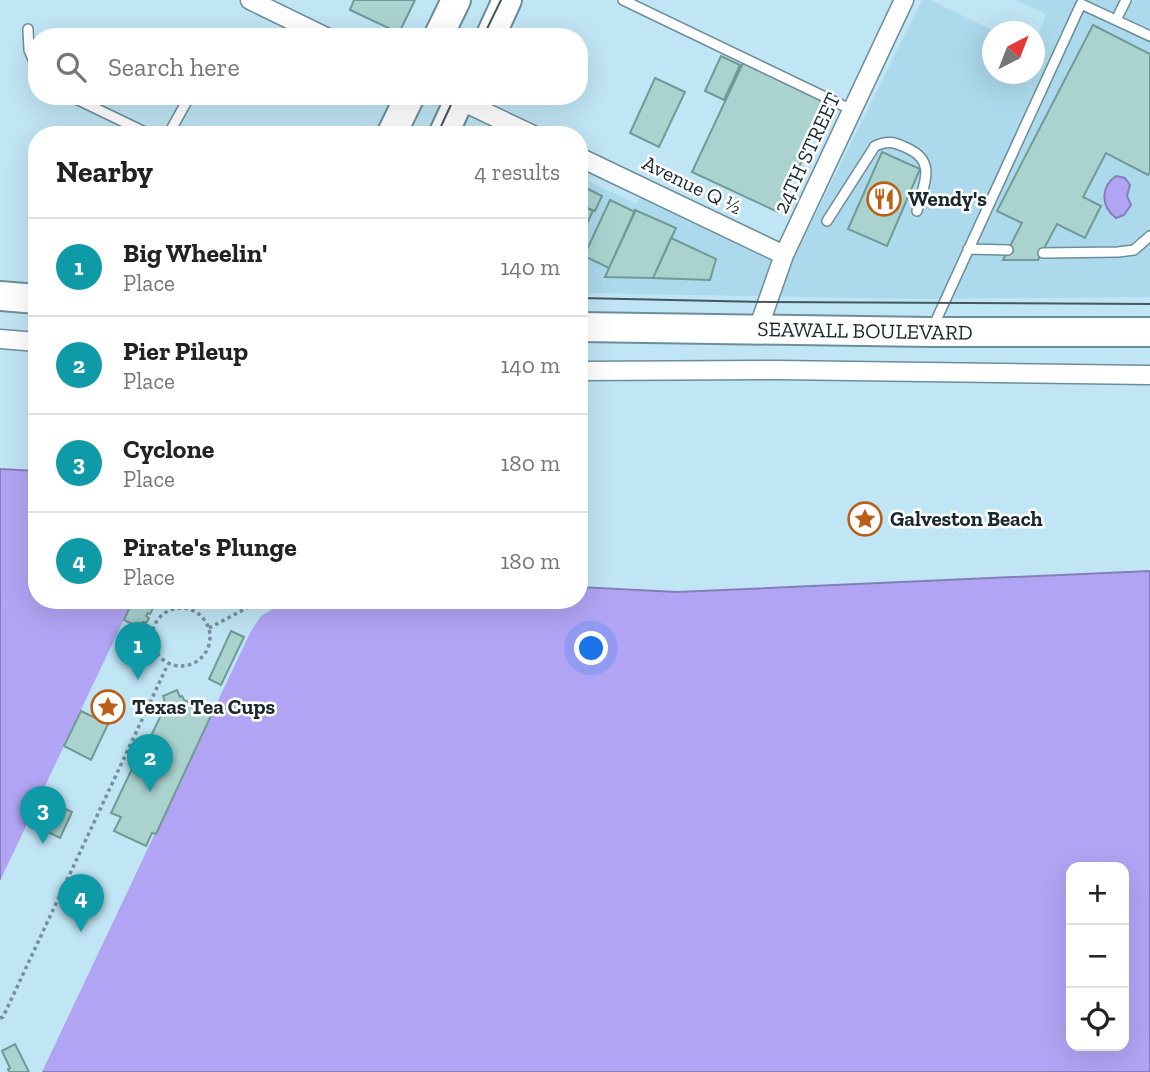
<!DOCTYPE html>
<html lang="en">
<head>
<meta charset="utf-8">
<style>
  :root { --surface:#fff; --page:#f6f6f6; --text:#222; --muted:#767676; --line:#e0e0e0; --accent:#7c3aed }
  body { margin:0; font-family:"Zilla Slab",serif; background:var(--page); color:var(--text) }
  .controls { position:absolute; right:21px; bottom:21px; display:grid; overflow:hidden; border-radius:14px; box-shadow:0 7px 28px #0002 }
  .controls button { width:63px; height:63px; display:grid; place-items:center; padding:0; border:0; border-bottom:2px solid var(--line); background:var(--surface); color:var(--text); font:35px sans-serif }
  .compass { position:absolute; left:982px; top:21px; width:63px; height:63px; border-radius:50%; background:var(--surface); box-shadow:0 7px 28px #0002; rotate:42deg }
  .you { position:absolute; left:592px; top:649px; width:24px; height:24px; margin:-18px; border:5px solid #fff; border-radius:50%; background:#1a73e8; box-shadow:0 0 0 10px #1a73e833 }
  .badge { display:grid; place-items:center; width:46px; height:46px; border-radius:50%; background:var(--accent); color:#fff; font-size:23px; font-weight:700 }
  .pin { position:absolute; translate:-50% -58px; filter:drop-shadow(0 2px 4px #0008) }
  .pin::after { content:''; position:absolute; top:37px; width:24px; height:21px; background:inherit; clip-path:polygon(0 0,100% 0,50% 100%) }
  .list { margin:0; padding:0; list-style:none }
  h2 { display:flex; justify-content:space-between; align-items:center; height:91px; margin:0; padding:0 28px; font-size:30px }
  h2 small { font-size:23px; font-weight:400; color:var(--muted) }
  .list li { display:grid; grid-template-columns:46px 1fr auto; gap:21px; align-items:center; box-sizing:border-box; height:98px; padding:0 28px; border-top:2px solid var(--line) }
  .list b { display:block; font-size:26px; white-space:nowrap }
  .list p { margin:0; font-size:23px; white-space:nowrap; color:var(--muted) }
  .list em { font-size:23px; font-style:normal; color:var(--muted) }
  .icon { flex:none; width:38px; height:38px; fill:none; stroke:currentColor; stroke-width:2; stroke-linecap:round; stroke-linejoin:round }
  .map { position:relative; flex:none; width:1150px; height:1072px; overflow:hidden }
  .search { position:absolute; background:var(--surface); box-shadow:0 7px 28px #0002; left:28px; top:28px; width:560px; height:77px; display:flex; align-items:center; gap:18px; box-sizing:border-box; padding:0 24px; border-radius:28px; color:var(--muted); font-size:26px }
  .panel { position:absolute; background:var(--surface); box-shadow:0 7px 28px #0002; left:28px; top:126px; width:560px; height:483px; border-radius:28px }
  .map>svg:first-child { display:block }
  .built { fill:#acd9eb }
  .water { fill:#b1a4f4; stroke:#847fb9; stroke-width:2; fill-rule:evenodd }
  .pier { fill:#c0e5f4 }
  .building { fill:#aad3cf; stroke:#719995; stroke-width:2 }
  .lines { fill:none; stroke-linecap:round; stroke-linejoin:round }
  .lane-casing { stroke:#6b8e9b; stroke-width:12 }
  .street-casing { stroke:#6b8e9b; stroke-width:21 }
  .primary-casing { stroke:#6b8e9b; stroke-width:32 }
  .path { stroke:#75909b; stroke-width:3.5; stroke-dasharray:3.5 3.5; stroke-linecap:butt }
  .lane { stroke:#fff; stroke-width:9 }
  .street { stroke:#fff; stroke-width:18 }
  .primary { stroke:#fff; stroke-width:28 }
  .tram { stroke:#43585f; stroke-width:2 }
  .labels { text-anchor:middle; stroke-width:5; stroke-linejoin:round; paint-order:stroke }
  .street-label { font-size:21px; fill:#1a292e; stroke:#fff }
  .poi-label { font-size:21px; font-weight:bold; fill:#1a292e; stroke:#fff; text-anchor:start }
</style>
</head>
<body>
<div class="map">
<svg width="1150" height="1072" viewBox="0 0 1150 1072">
  <rect width="100%" height="100%" fill="#c0e5f4"/>
  <!-- built -->
  <path class="built" d="M922,0H930L994,31L992,32V74H1034L1035,42L1046,14L1016,0H1150V297L914,299L579,293V177L636,204L640,198L789,268Z"/>
  <!-- water -->
  <path class="water" d="M1116,176L1125,178L1130,185L1127,196L1131,205L1124,215L1116,218C1101,207 1100,187 1116,176Z
    M0,469L37,471V600H579V587L677,592L1150,571V1072H0ZM1071,867H1124V1046H1071Z"/>
  <!-- pier -->
  <path class="pier" d="M133,600H287L261,616L250,633L42,1072H0V881Z"/>
  <!-- building -->
  <path class="building" d="M354,0H415L399,33L350,10Z
    M1093,25L1150,54V172L1148,175L1106,153L1083,197L1101,206L1085,238L1057,224L1038,260H1003L1022,223L997,211Z
    M721,56L740,65L724,100L705,91Z
    M743,63L829,103L778,212L692,172Z
    M655,78L685,92L659,147L630,133Z
    M882,152L920,169L887,246L848,229Z
    M588,189L602,196L595,211L580,205Z
    M610,200L635,212L609,268L584,256Z
    M582,205L593,211L579,240V210Z
    M635,210L676,228L653,278L605,277Z
    M671,238L716,259L710,280L653,278Z
    M133,600H157L150,607L153,608L150,614L148,613L146,616L149,618L146,623L143,622L140,628L124,620Z
    M231,631L244,637L221,685L209,679Z
    M177,690L180,697L182,696L184,700L197,706L199,701L214,709L156,834L152,833L146,846L114,831L121,817L111,813L139,754L142,755L161,715L157,714L161,709L160,704L165,702L163,696Z
    M81,711L108,724L91,760L64,746Z
    M40,797L72,812L60,838L28,822Z
    M15,1044L29,1072H9L8,1069L10,1068L2,1051Z"/>
  <g class="lines">
    <defs>
      <path id="lane" d="M623,0L852,110
        M1116,20L1126,0
        M28,29L29,50L37,69
        M70,96L151,135
        M168,135L187,101
        M827,221L875,146C888,140 894,142 907,148C938,162 923,184 917,211
        M968,249L1008,250
        M1043,253L1118,252L1134,250L1150,236
        M933,327L1081,4L1150,36"/>
      <path id="street" d="M250,0L326,37
        M451,96L533,135
        M579,157L784,255
        M758,329L784,255L904,0
        M0,339L37,342
        M579,371L778,370L1150,375"/>
      <path id="primary" d="M438,37L456,0
        M490,37L507,0
        M391,135L410,96
        M443,135L461,96
        M0,296L37,299
        M579,327L930,332H1150"/>
    </defs>
    <!-- lane casing -->
    <use href="#lane" class="lane-casing"/>
    <!-- street casing -->
    <use href="#street" class="street-casing"/>
    <!-- primary casing -->
    <use href="#primary" class="primary-casing"/>
    <!-- path -->
    <path class="path" d="M152 637a29 29 0 1 1 58 0a29 29 0 1 1-58 0Z
      M209,628L262,600
      M0,1018L3,1017L168,664"/>
    <!-- lane -->
    <use href="#lane" class="lane"/>
    <!-- street -->
    <use href="#street" class="street"/>
    <!-- primary -->
    <use href="#primary" class="primary"/>
    <!-- tram -->
    <path class="tram" d="M483,37L501,0
      M437,135L455,96
      M579,298L768,302L1150,304"/>
  </g>
  <!-- icons -->
  <defs>
    <symbol id="restaurant-ring" viewBox="-11 -11 22 22"><circle r="9.5" fill="#fff" stroke="#bd5e16" stroke-width="1.5"/><path d="M-5-6h1v4h1v-4h1v4h1v-4h1v5L-1.5 .5V6h-2V.5L-5-1ZM5-6V6H3V1.5H1.5Q1.5-4 5-6Z" fill="#bd5e16"/></symbol>
    <symbol id="sight-ring" viewBox="-11 -11 22 22"><circle r="9.5" fill="#fff" stroke="#bd5e16" stroke-width="1.5"/><path d="M0-6L1.8-2.2L6-1.7L2.9 1.2L3.7 5.4L0 3.3L-3.7 5.4L-2.9 1.2L-6-1.7L-1.8-2.2Z" fill="#bd5e16"/></symbol>
  </defs>
  <g fill-rule="evenodd">
    <use href="#restaurant-ring" x="865" y="180" width="38" height="38"/>
    <use href="#sight-ring" x="846" y="500" width="38" height="38"/>
    <use href="#sight-ring" x="89" y="688" width="38" height="38"/>
  </g>
  <g class="labels">
    <!-- street labels -->
    <g class="street-label">
      <text transform="translate(807 153) rotate(-65)" y="7">24TH STREET</text>
      <text transform="translate(692 185) rotate(26)" y="7">Avenue Q ½</text>
      <text transform="translate(865 331) rotate(1)" y="7">SEAWALL BOULEVARD</text>
    </g>
    <!-- poi labels -->
    <g class="poi-label">
      <text x="908" y="206">Wendy's</text>
      <text x="890" y="526">Galveston Beach</text>
      <text x="132" y="714">Texas Tea Cups</text>
    </g>
  </g>
</svg>
<div class="controls">
<button>+</button>
<button>−</button>
<button><svg class="icon" aria-label="locate" viewBox="0 0 24 24"><circle cx="12" cy="12" r="6"/><path d="M12 2v4M12 18v4M2 12h4M18 12h4"/></svg></button>
</div>
<svg class="compass" viewBox="-18 -18 36 36"><path d="M0-13l5 13h-10z" fill="#e53935"/><path d="M0 13l5-13h-10z" fill="#767676"/></svg>
<div class="you"></div>
<div class="pin badge" style="left:138px;top:680px;background:#0f9aa8">1</div>
<div class="pin badge" style="left:150px;top:792px;background:#0f9aa8">2</div>
<div class="pin badge" style="left:43px;top:844px;background:#0f9aa8">3</div>
<div class="pin badge" style="left:81px;top:932px;background:#0f9aa8">4</div>
<div class="search"><svg class="icon" aria-label="search" viewBox="0 0 24 24"><circle cx="10" cy="10" r="6"/><path d="M15 15l6 6"/></svg>Search here</div>
<section class="panel">
<h2>Nearby<small>4 results</small></h2>
<ul class="list">
<li><span class="badge" style="background:#0f9aa8">1</span><div><b>Big Wheelin'</b><p>Place</p></div><em>140 m</em></li>
<li><span class="badge" style="background:#0f9aa8">2</span><div><b>Pier Pileup</b><p>Place</p></div><em>140 m</em></li>
<li><span class="badge" style="background:#0f9aa8">3</span><div><b>Cyclone</b><p>Place</p></div><em>180 m</em></li>
<li><span class="badge" style="background:#0f9aa8">4</span><div><b>Pirate's Plunge</b><p>Place</p></div><em>180 m</em></li>
</ul>
</section>
</div>
</body>
</html>
